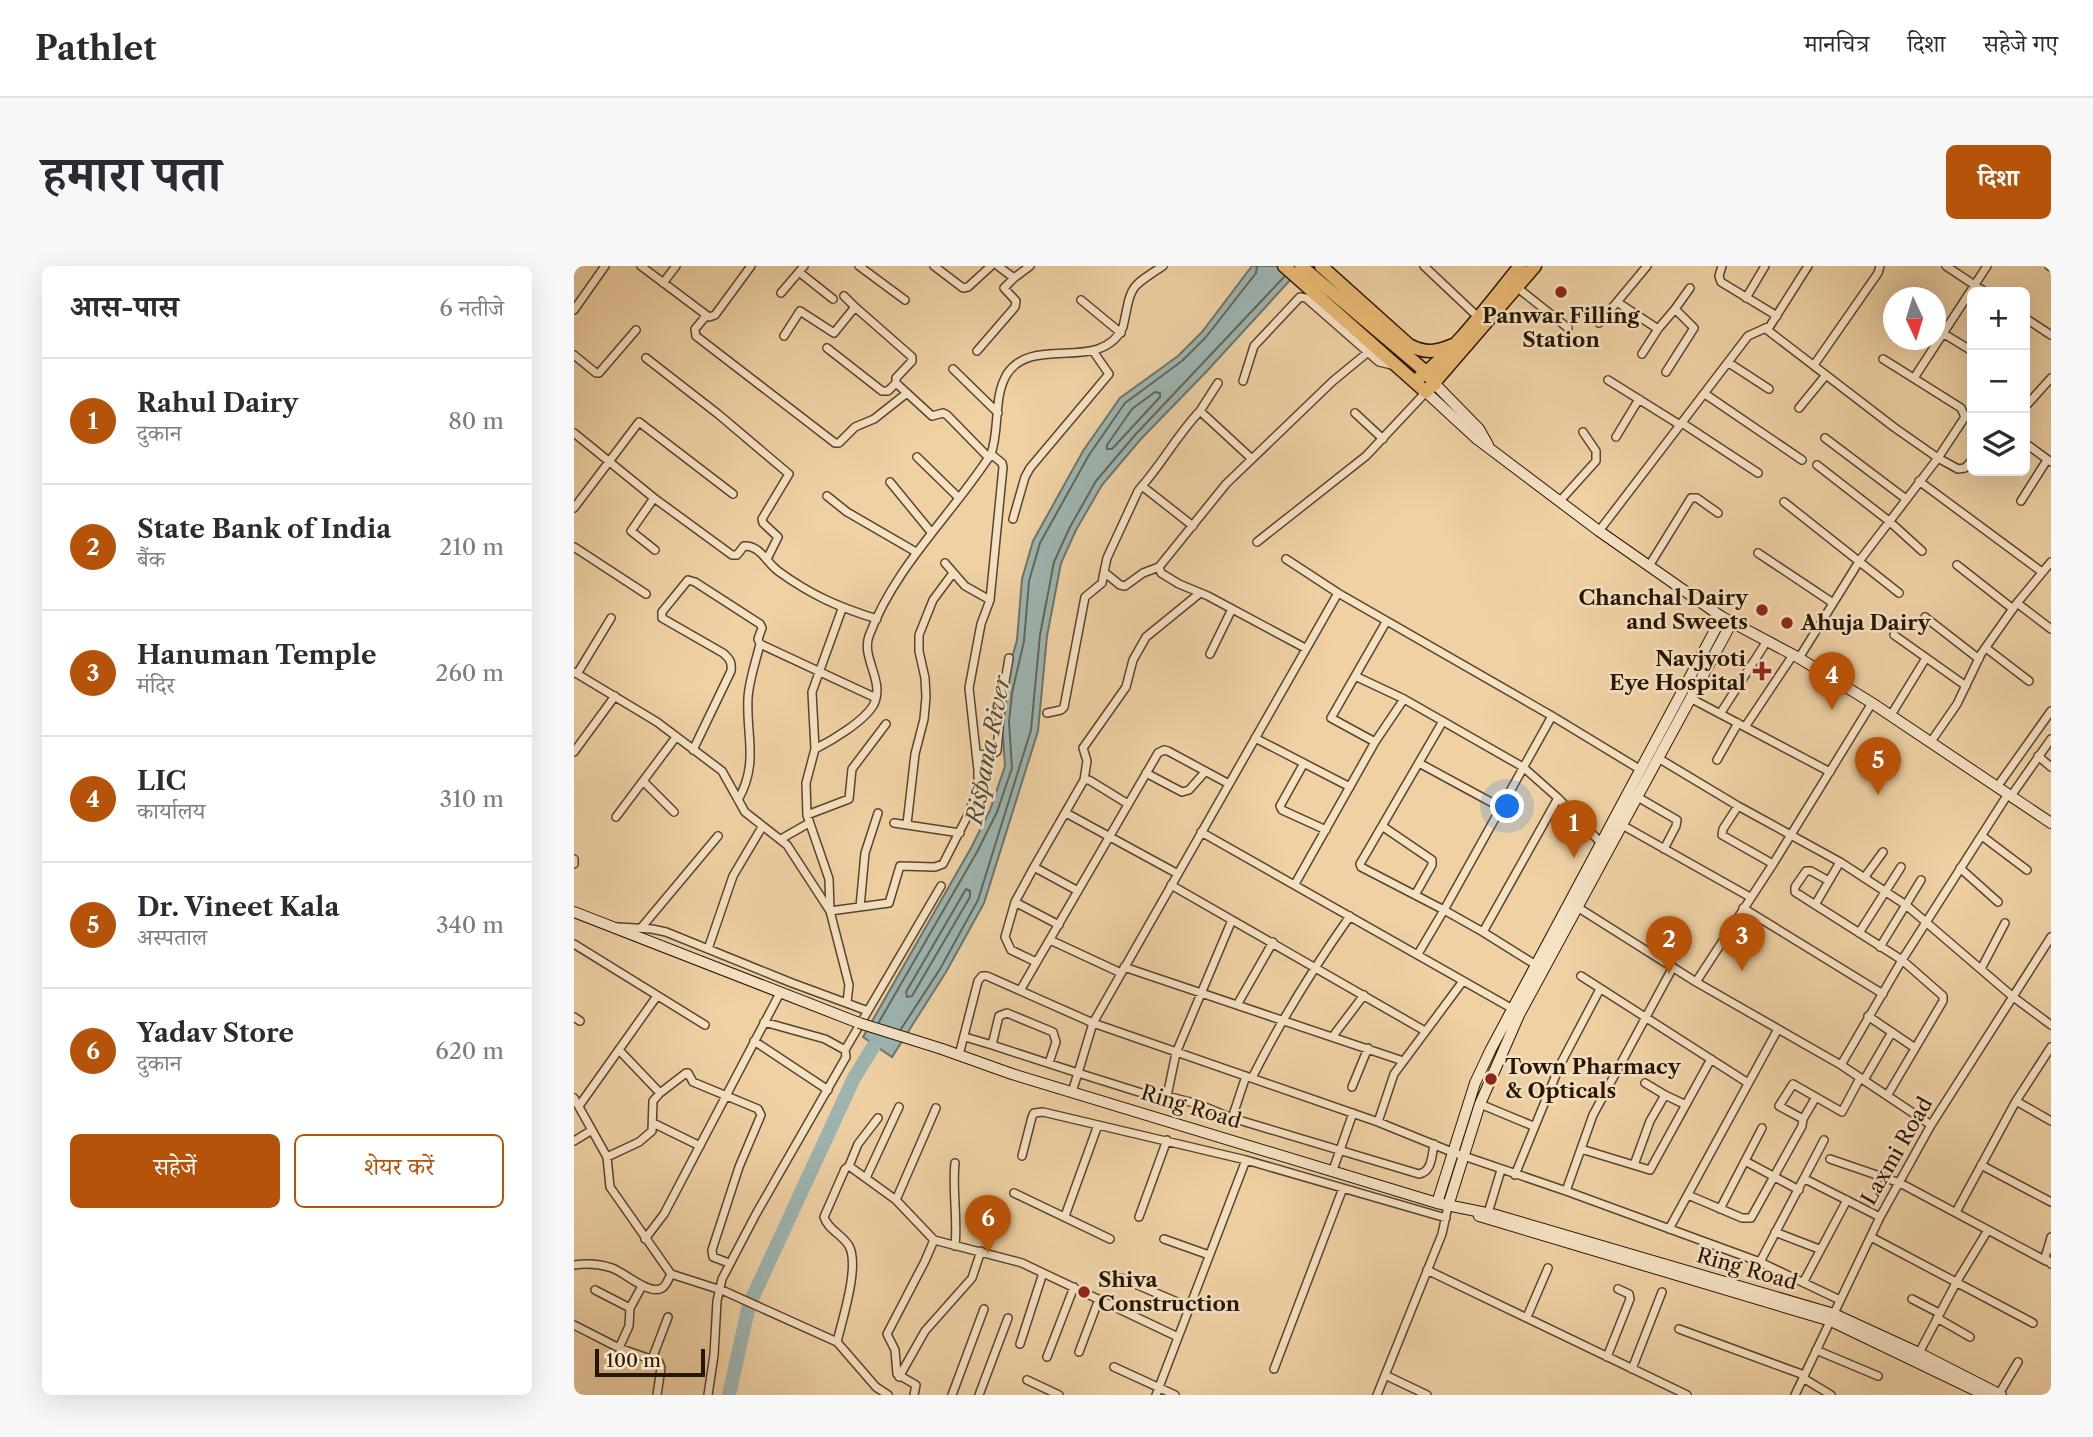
<!DOCTYPE html>
<html lang="hi">
<head>
<meta charset="utf-8">
<style>
  :root { --surface:#fff; --page:#f7f7f7; --text:#2b2b33; --muted:#7c7c81; --line:#e1e1e2; --accent:#b45309 }
  body { margin:0; font-family:"Libre Caslon Text","Noto Serif Devanagari",serif; background:var(--page); color:var(--text) }
  .controls { position:absolute; right:21px; top:21px; display:grid; overflow:hidden; border-radius:10px; box-shadow:0 7px 28px #0002 }
  .controls button { width:63px; height:63px; display:grid; place-items:center; padding:0; border:0; border-bottom:2px solid var(--line); background:var(--surface); color:var(--text); font:35px sans-serif }
  .compass { position:absolute; left:1309px; top:21px; width:63px; height:63px; border-radius:50%; background:var(--surface); box-shadow:0 7px 28px #0002; rotate:176deg }
  .scale { position:absolute; left:21px; bottom:18px; width:110px; box-sizing:border-box; padding-left:7px; border:4px solid #271600; border-top:0; font-size:19px; line-height:24px; white-space:nowrap; color:#271600; -webkit-text-stroke:5px #f5e1c4; paint-order:stroke }
  .you { position:absolute; left:934px; top:541px; width:24px; height:24px; margin:-18px; border:5px solid #fff; border-radius:50%; background:#1a73e8; box-shadow:0 0 0 10px #1a73e833 }
  .badge { display:grid; place-items:center; width:46px; height:46px; border-radius:50%; background:var(--accent); color:#fff; font-size:23px; font-weight:700 }
  .pin { position:absolute; translate:-50% -58px; filter:drop-shadow(0 2px 4px #0008) }
  .pin::after { content:''; position:absolute; top:37px; width:24px; height:21px; background:inherit; clip-path:polygon(0 0,100% 0,50% 100%) }
  .list { margin:0; padding:0; list-style:none }
  h2 { display:flex; justify-content:space-between; align-items:center; height:91px; margin:0; padding:0 28px; font-size:30px }
  h2 small { font-size:23px; font-weight:400; color:var(--muted) }
  .list li { display:grid; grid-template-columns:46px 1fr auto; gap:21px; align-items:center; box-sizing:border-box; height:126px; padding:0 28px; border-top:2px solid var(--line) }
  .list b { display:block; font-size:26px; white-space:nowrap }
  .list p { margin:0; font-size:23px; white-space:nowrap; color:var(--muted) }
  .list em { font-size:23px; font-style:normal; color:var(--muted) }
  .actions { display:flex; gap:14px; padding:21px 28px }
  .actions a { flex:1; padding:16px 0; border:2px solid var(--accent); border-radius:10px; text-align:center; font-size:24px; color:var(--accent) }
  .actions .main { background:var(--accent); color:#fff }
  .icon { flex:none; width:38px; height:38px; fill:none; stroke:currentColor; stroke-width:2; stroke-linecap:round; stroke-linejoin:round }
  .map { position:relative; flex:none; width:1477px; height:1129px; overflow:hidden; border-radius:10px }
  header { display:flex; align-items:center; gap:42px; box-sizing:border-box; height:98px; padding:0 35px; background:var(--surface); border-bottom:2px solid var(--line) }
  header strong { font-size:33px }
  nav { display:flex; gap:38px; margin-inline-start:auto; font-size:24px }
  .intro { display:flex; align-items:center; justify-content:space-between; box-sizing:border-box; height:168px; padding:0 42px }
  h1 { margin:0; font-size:49px }
  .button { padding:18px 32px; border-radius:10px; background:var(--accent); color:#fff; font-size:24px; font-weight:700 }
  main { display:flex; gap:42px; padding:0 42px }
  aside { flex:1; background:var(--surface); border-radius:10px; box-shadow:0 7px 28px #0002 }
  .map>svg:first-child { display:block }
  .water { fill:#9db5b1; stroke:#6e756a; stroke-width:2 }
  .lines { fill:none; stroke-linecap:round; stroke-linejoin:round }
  .shore { stroke:#626658; stroke-width:2 }
  .river { stroke:#9db5b1; stroke-width:14 }
  .street-casing { stroke:#594529; stroke-width:10 }
  .secondary-casing { stroke:#271600; stroke-width:12 }
  .highway-casing { stroke:#271600; stroke-width:15 }
  .street { stroke:#f5e1c4; stroke-width:7 }
  .secondary { stroke:#f5e1c4; stroke-width:10 }
  .highway { stroke:#e8b872; stroke-width:12 }
  .secondary-bridge-casing { stroke:#271600; stroke-width:12; stroke-linecap:butt }
  .secondary-bridge { stroke:#f5e1c4; stroke-width:10 }
  .poi-dot { fill:#8f2418; stroke:#f5e1c4; stroke-width:2.5 }
  .labels { text-anchor:middle; stroke-width:5; stroke-linejoin:round; paint-order:stroke }
  .poi-label { font-size:21px; font-weight:bold; fill:#271600; stroke:#f5e1c4; text-anchor:start }
  .street-label { font-size:21px; fill:#271600; stroke:#f5e1c4 }
  .water-label { font-size:23px; font-style:italic; fill:#504e3e; stroke:#f5e1c4 }
</style>
</head>
<body>
<header>
<strong>Pathlet</strong>
<nav><a>मानचित्र</a><a>दिशा</a><a>सहेजे गए</a></nav>
</header>
<div class="intro"><h1>हमारा पता</h1><a class="button">दिशा</a></div>
<main>
<aside>
<h2>आस-पास<small>6 नतीजे</small></h2>
<ul class="list">
<li><span class="badge">1</span><div><b>Rahul Dairy</b><p>दुकान</p></div><em>80 m</em></li>
<li><span class="badge">2</span><div><b>State Bank of India</b><p>बैंक</p></div><em>210 m</em></li>
<li><span class="badge">3</span><div><b>Hanuman Temple</b><p>मंदिर</p></div><em>260 m</em></li>
<li><span class="badge">4</span><div><b>LIC</b><p>कार्यालय</p></div><em>310 m</em></li>
<li><span class="badge">5</span><div><b>Dr. Vineet Kala</b><p>अस्पताल</p></div><em>340 m</em></li>
<li><span class="badge">6</span><div><b>Yadav Store</b><p>दुकान</p></div><em>620 m</em></li>
</ul>
<div class="actions"><a class="main">सहेजें</a><a>शेयर करें</a></div>
</aside>
<div class="map">
<svg width="1477" height="1129" viewBox="0 0 1477 1129">
  <rect width="100%" height="100%" fill="#efd1a4"/>
  <filter id="stains"><feTurbulence type="fractalNoise" baseFrequency=".00286" numOctaves="4"/><feColorMatrix values="0 0 0 0 .2 0 0 0 0 .09 0 0 0 0 .02 0 0 0 .5 -.17"/></filter>
  <radialGradient id="worn" r=".72"><stop offset=".6" stop-color="#630" stop-opacity="0"/><stop offset="1" stop-color="#630" stop-opacity=".3"/></radialGradient>
  <!-- water -->
  <path class="water" d="M678,0H729L633,105L566,174L528,219L502,264L487,297L473,370L464,465L410,637L372,706L318,791L289,771L397,582L416,544L431,500L428,455L436,399L443,374L448,313L459,275L509,185L546,132L604,90L628,66Z"/>
  <g class="lines">
    <!-- shore -->
    <path class="shore" d="M581,126L586,127V131L538,183H533V179L558,143Z
      M392,623L396,625V631L338,730L333,731L332,726Z
      M305,756L403,586L423,546L438,502L435,456L438,427L450,375L455,315L466,277L515,189L551,137L608,95L632,71L682,7L683,0
      M327,763L366,703L404,634L457,464L466,369L480,296L496,261L522,215L561,169L710,11"/>
    <!-- river -->
    <path class="river" d="M155,1129L175,1039L280,812L309,765"/>
    <defs>
      <path id="street" d="M67,0L135,51L141,49L177,0
        M285,0L331,34
        M360,0L389,22L394,21L417,0
        M424,0L440,12L456,0
        M850,0L904,51
        M1148,0L1145,10L1147,16L1203,50
        M1372,0L1411,26
        M1475,0L1477,1
        M225,6L259,33
        M89,17L102,0
        M940,19L994,62
        M207,27L230,0
        M1172,32L1191,0
        M507,34L547,67
        M1043,36L1073,0
        M281,41L338,91V95L322,112V117L358,150L369,147L373,149L415,192
        M1101,43L1116,22
        M0,44L31,0
        M132,50L121,63L122,70L261,177H265L281,161L300,153L333,127
        M1451,52L1477,69
        M1025,57L1043,36L1084,63L1101,43L1120,62L1092,106
        M1192,63L1321,162L1364,192L1384,203L1391,202L1398,194
        M1362,63L1398,85
        M210,70L226,45L260,67L281,41L270,30
        M253,82L308,125H314L322,117
        M403,85L441,41L442,35L430,22L440,12
        M1068,88L1084,63
        M0,89L22,107H25L62,64
        M72,92L144,148L215,208L188,253L189,257L204,271L193,293
        M1155,97L1195,123
        M1240,99L1304,7L1306,0
        M379,103L424,147
        M1340,112L1413,0
        M1034,114L1106,159
        M669,115L680,80L726,31L732,32L805,96L822,100
        M644,117L626,145L678,193
        M1131,128L1228,194
        M1451,141L1477,112
        M1225,142L1252,109
        M781,147L809,173
        M1108,157L1184,207
        M0,167L80,232L158,289H163L170,280C186,279 193,297 204,305C237,329 264,341 303,353
        M1042,171L1065,133
        M1251,172L1332,233
        M1451,177L1477,196
        M343,191L384,231
        M1243,199L1315,255L1348,285
        M1345,215L1468,306
        M316,216L357,266
        M568,220C589,196 604,168 626,145
        M253,230L273,246L342,286
        M80,232L57,265L81,284
        M986,235L1022,195V185L1009,166
        M1447,235L1473,194
        M1210,236L1325,327
        M0,242L65,156L159,228
        M439,253L451,211L456,202L535,108L519,85
        M1025,265L1174,70L1196,60L1234,0
        M683,276L792,190L852,126
        M0,281L72,328
        M1184,287L1259,337
        M712,293L764,327
        M371,297L391,320L416,334
        M1383,299L1439,343
        M1075,300L1117,232H1123L1144,247
        M585,301L569,307L551,320L546,319L530,306L533,292L564,225L568,220L619,260
        M1443,337L1477,363
        M1351,351L1405,393
        M1320,369L1392,420
        M731,382L634,330L605,318L587,307L585,301L652,218L759,115L793,87
        M1412,382L1455,415
        M636,388L658,343
        M1225,392L1286,294L1364,192L1391,151L1387,142L1309,93
        M0,406L83,456L148,505L171,546L213,579L256,645L315,637L326,600L361,601L369,598L396,545L404,518V504L395,422L407,358L416,334L429,201L428,197L417,188
        M3,408L37,352
        M781,410L830,433L949,501L984,532L1027,577
        M1116,432L1171,461L1219,389
        M473,447L487,444L490,441L511,331L528,317L530,306
        M1146,448L1193,375
        M1317,449L1352,392
        M1171,461L1256,506
        M681,472L776,521
        M801,476L757,452L812,356
        M1356,477L1383,438L1407,388L1443,337L1477,296
        M241,483L238,426L268,343
        M119,484L157,405C158,396 156,393 149,387L88,352V346L114,314L121,316L186,358L188,362L184,373L186,378L302,432
        M0,486L41,430
        M402,488L417,489L423,485L427,439L435,392
        M1464,490L1477,501
        M1084,492L1164,540L1266,596L1332,639L1438,730L1477,759
        M1143,494L1164,457
        M730,497L706,540L708,544L752,564
        M845,497L926,541
        M572,507L608,526L615,524L631,506
        M510,514L513,495L509,482L552,421L559,394L572,371L626,327
        M70,516L100,546
        M1423,521L1477,445
        M1055,526L1103,554L1102,560L1090,583
        M1437,530L1477,473
        M164,534C185,497 172,470 174,432C175,414 182,395 186,378
        M1164,540L1149,563L1148,569L1199,598
        M492,547L604,608
        M233,549L275,533L278,503L312,458
        M42,551L102,471
        M320,557L386,567
        M333,558L341,488L350,453L352,431L351,412L345,385V369L359,334L379,307
        M1048,559L1176,631
        M808,560L858,594V599L841,629
        M627,566L937,742
        M1408,570L1453,604
        M207,573L235,557
        M0,593V598
        M460,601L510,514H515L554,538
        M1386,602L1424,636
        M1290,612L1309,586
        M1255,615L1237,605H1232L1221,621V626L1328,694L1369,730V735L1313,830
        M721,618L801,476L830,433
        M597,619L851,765
        M441,636L485,659
        M1000,639L1122,716L1267,799L1357,859
        M1241,639L1266,596
        M286,641L291,587L304,547
        M1169,642L1309,728
        M44,661L78,663L92,666L218,717L294,745
        M67,662L144,570
        M909,666L870,644L978,450
        M1285,667L1327,601
        M476,674L547,707
        M0,678L131,759
        M1306,681L1347,614
        M134,683L159,610L188,561
        M844,688L870,644L787,601L786,598L869,455
        M462,696L437,684L431,671L441,636L460,601L504,625
        M962,699L909,666L984,532
        M550,701L829,795
        M1407,703L1431,657
        M1007,710L1174,817
        M1122,716L1199,598L1298,437
        M447,723L584,487L590,484L594,485L655,518
        M273,736L275,719L256,645L255,613L233,549L232,517L241,483C257,475 291,455 300,438C311,415 287,392 295,370C321,300 377,250 417,188C426,163 419,131 433,108C459,68 527,108 549,61C558,20 553,23 589,0
        M663,739L699,676
        M1294,750L1341,782
        M0,751L6,755
        M759,770L790,729
        M391,771L418,779
        M180,775L254,824
        M45,784L86,827
        M271,784L367,620
        M385,789L404,715L408,710H413L519,757L804,856L878,886L992,925L1186,996L1266,1034
        M475,797L482,776L479,766L433,747L425,750L418,779L504,807L498,826
        M1267,799L1328,694L1434,528
        M672,810L658,852L624,838L593,830L592,832L587,833L504,807L519,757L764,327L978,450L1067,504
        M678,812C707,754 738,704 776,650
        M1290,814L1318,766
        M1071,817L1091,829
        M778,821L794,782
        M593,830L602,787L658,654
        M1242,831L1229,853L1205,840L1219,818L1268,846L1286,812
        M0,832L33,891L36,921L97,1008L150,1025L263,1076L302,1121L314,1129
        M1442,835L1477,855
        M906,838L959,860
        M5,840L83,730
        M658,852L845,908C858,906 858,889 860,878
        M804,856L820,808L889,715
        M79,857L126,880
        M0,875L18,864
        M1007,883L1076,904L1137,793
        M448,890L458,851L460,847L469,846L672,894L872,952
        M33,891L65,876L78,865L79,835L86,827L112,807H114L119,816L184,843L187,849L165,901L138,984L139,991L155,997
        M1256,893L1326,917L1472,995
        M1171,895L1225,924
        M381,897C378,925 384,952 381,980
        M1060,899L1076,855L1091,829L1112,839
        M1407,899L1477,936
        M275,900L284,878L304,852
        M759,904L779,847
        M941,909L986,799L1026,723
        M292,912L325,841
        M1231,913L1306,951
        M992,925L1019,849L1099,701
        M440,927L536,973
        M1114,929L1168,952H1177L1228,860L1229,853
        M322,934L362,842
        M1146,943L1188,862
        M1382,946L1442,835L1477,781
        M914,947L927,904
        M491,950L524,859
        M565,951L593,874
        M1095,963L1204,763
        M1201,966L1245,983
        M1297,971L1459,1057
        M71,973L90,948L206,727
        M590,973L635,989
        M1477,983L1473,985L1471,991L1477,998
        M1473,985L1477,971
        M1186,996L1250,874
        M0,999C13,997 26,998 38,1002C50,1006 76,1030 88,1022C92,1020 95,1012 97,1008
        M853,1004L1113,1129
        M547,1012L615,1041
        M1230,1015L1273,934
        M21,1024L56,1042
        M1338,1033L1365,1047
        M953,1051L974,1002
        M1363,1052L1396,1071
        M0,1059L45,1082L85,1096L87,1102L83,1129
        M1105,1063L1230,1109
        M263,1076C268,1054 286,1000 275,980C268,968 254,964 250,951L271,903L275,900L322,934L360,974L448,997L604,1071
        M446,1078L469,1007
        M45,1082L55,1060L56,1042L68,1020
        M1242,1084L1304,1110
        M505,1086L525,1033
        M1345,1087L1383,1015L1414,964
        M473,1091L500,1021
        M1033,1091L1056,1033L1055,1028L1044,1023
        M78,1093L94,1051
        M540,1101L601,1129
        M700,1103L769,922
        M1058,1103L1088,1026
        M811,1109L853,1129
        M325,1111L351,1065L398,1012L407,985
        M1229,1112L1257,1129
        M453,1114L485,1129
        M1425,1128L1444,1096
        M134,1129L140,1089L143,1035L148,1013L182,948L272,791L271,784L251,773L190,756
        M340,1129L342,1119L323,1108L321,1084L313,1068L351,995L360,974
        M378,1129L410,1043
        M405,1129L434,1052
        M582,1129L672,894
        M803,1129L868,968L874,940
        M1221,1129L1306,951L1357,859L1477,671"/>
      <path id="secondary" d="M861,118L905,163L914,179
        M852,126L903,173L1025,265L1148,351L1225,392L1298,437L1477,557
        M0,646L285,757
        M368,783L438,808L863,937L922,949L1260,1048L1345,1087L1427,1129
        M863,937L901,817L917,783L1148,351
        M874,940L906,838L945,749L1158,356
        M905,950L1257,1055L1411,1129"/>
      <path id="highway" d="M710,0L852,126L961,0
        M727,0L851,105L861,118
        M747,0L835,79C852,88 862,86 879,79
        M846,111C884,81 915,38 946,0"/>
    </defs>
    <!-- street casing -->
    <use href="#street" class="street-casing"/>
    <!-- secondary casing -->
    <use href="#secondary" class="secondary-casing"/>
    <!-- highway casing -->
    <use href="#highway" class="highway-casing"/>
    <!-- street -->
    <use href="#street" class="street"/>
    <!-- secondary -->
    <use href="#secondary" class="secondary"/>
    <!-- highway -->
    <use href="#highway" class="highway"/>
    <defs>
      <path id="secondary-bridge" d="M285,757L368,783"/>
    </defs>
    <!-- secondary-bridge casing -->
    <use href="#secondary-bridge" class="secondary-bridge-casing"/>
    <!-- secondary-bridge -->
    <use href="#secondary-bridge" class="secondary-bridge"/>
  </g>
  <!-- markers -->
  <g class="poi-dot">
    <circle cx="987" cy="26" r="7"/>
    <circle cx="1188" cy="344" r="7"/>
    <circle cx="1213" cy="357" r="7"/>
    <path d="M1184.5 394.5h7v7h7v7h-7v7h-7v-7h-7v-7h7z"/>
    <circle cx="917" cy="813" r="7"/>
    <circle cx="510" cy="1026" r="7"/>
  </g>
  <g class="labels">
    <!-- poi labels -->
    <g class="poi-label">
      <text x="987" y="57" text-anchor="middle">Panwar Filling<tspan x="987" dy="24">Station</tspan></text>
      <text x="1174" y="339" text-anchor="end">Chanchal Dairy<tspan x="1174" dy="24">and Sweets</tspan></text>
      <text x="1227" y="364">Ahuja Dairy</text>
      <text x="1172" y="400" text-anchor="end">Navjyoti<tspan x="1172" dy="24">Eye Hospital</tspan></text>
      <text x="931" y="808">Town Pharmacy<tspan x="931" dy="24">&amp; Opticals</tspan></text>
      <text x="524" y="1021">Shiva<tspan x="524" dy="24">Construction</tspan></text>
    </g>
    <!-- street labels -->
    <g class="street-label">
      <text transform="translate(617 841) rotate(17)" y="7">Ring Road</text>
      <text transform="translate(1323 885) rotate(-60)" y="7">Laxmi Road</text>
      <text transform="translate(1173 1003) rotate(16)" y="7">Ring Road</text>
    </g>
    <!-- water labels -->
    <g class="water-label">
      <text transform="translate(414 484) rotate(-79)" y="8">Rispana River</text>
    </g>
  </g>
  <rect width="100%" height="100%" filter="url(#stains)"/>
  <rect width="100%" height="100%" fill="url(#worn)"/>
</svg>
<div class="controls">
<button>+</button>
<button>−</button>
<button><svg class="icon" aria-label="layers" viewBox="0 0 24 24"><path d="M12 4l9 5-9 5-9-5zM3 14l9 5 9-5"/></svg></button>
</div>
<svg class="compass" viewBox="-18 -18 36 36"><path d="M0-13l5 13h-10z" fill="#e53935"/><path d="M0 13l5-13h-10z" fill="#7c7c81"/></svg>
<div class="scale">100 m</div>
<div class="you"></div>
<div class="pin badge" style="left:1000px;top:592px">1</div>
<div class="pin badge" style="left:1095px;top:708px">2</div>
<div class="pin badge" style="left:1168px;top:705px">3</div>
<div class="pin badge" style="left:1258px;top:444px">4</div>
<div class="pin badge" style="left:1304px;top:529px">5</div>
<div class="pin badge" style="left:414px;top:987px">6</div>
</div>
</main>
</body>
</html>
